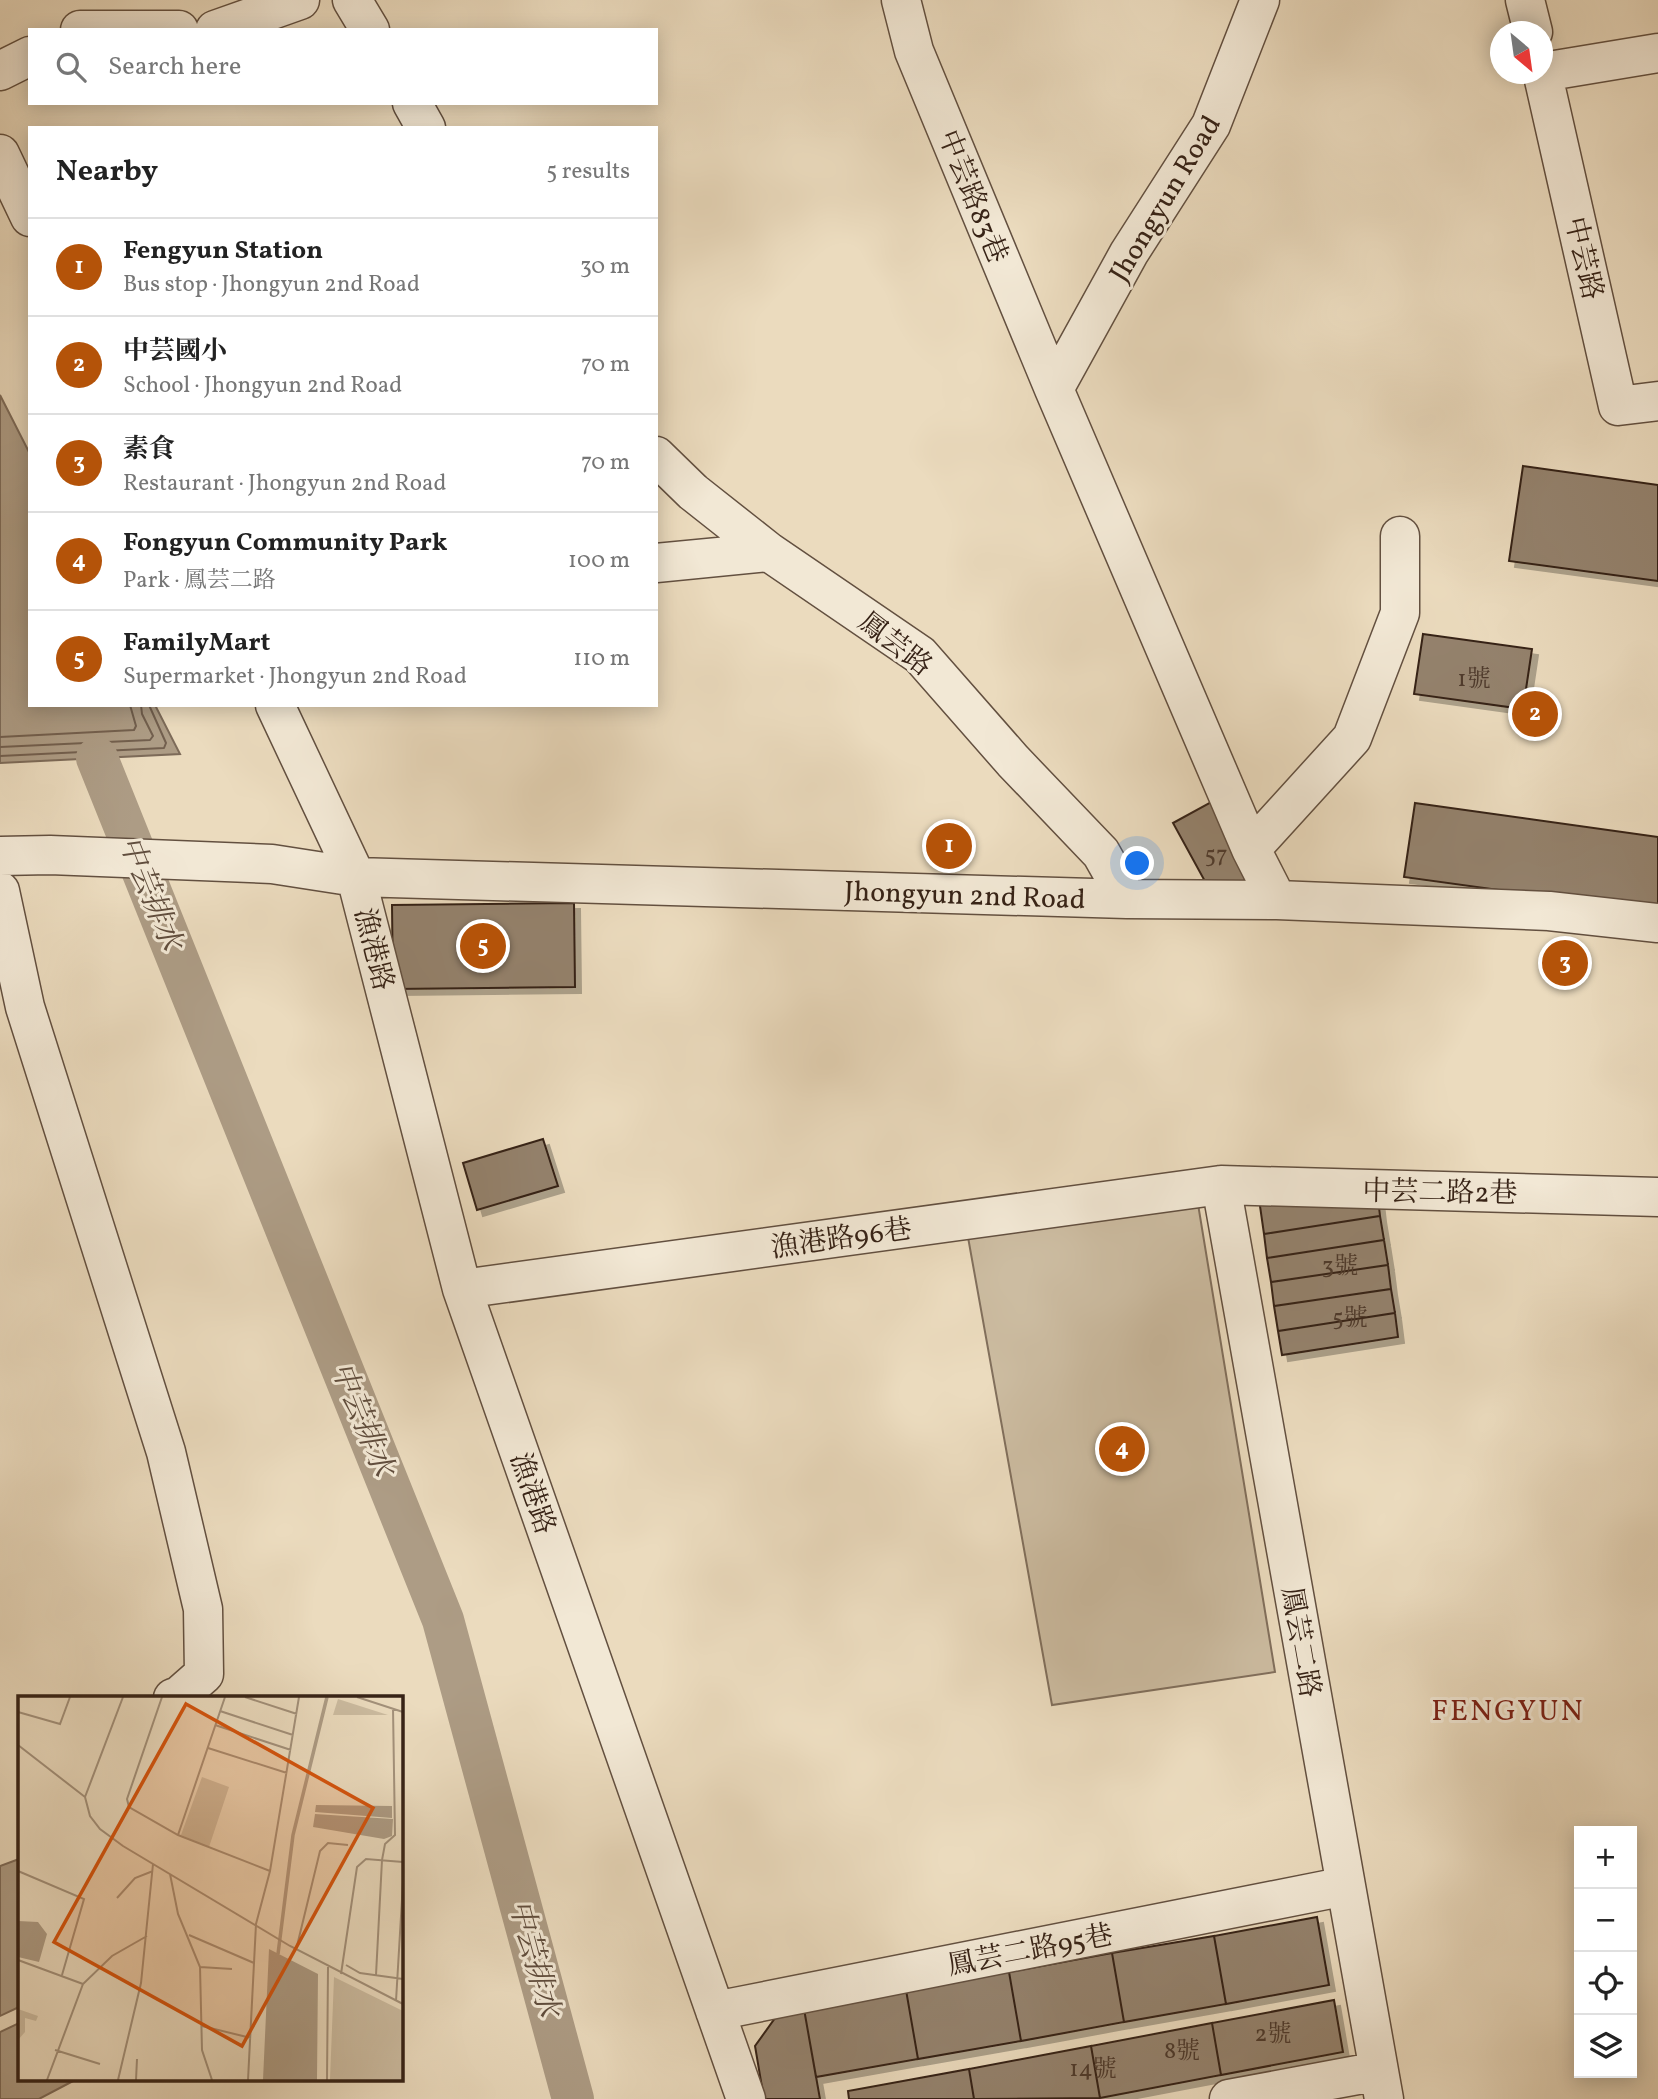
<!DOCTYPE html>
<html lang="en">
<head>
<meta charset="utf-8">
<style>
  :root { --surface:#fff; --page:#f2f2f2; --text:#222; --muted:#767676; --line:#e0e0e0; --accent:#b45309 }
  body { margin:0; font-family:Vollkorn,"Noto Serif TC",serif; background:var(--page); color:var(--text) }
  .controls { position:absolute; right:21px; bottom:21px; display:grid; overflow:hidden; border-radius:0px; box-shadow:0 4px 18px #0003 }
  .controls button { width:63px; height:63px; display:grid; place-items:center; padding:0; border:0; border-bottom:2px solid var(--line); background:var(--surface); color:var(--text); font:35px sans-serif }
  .compass { position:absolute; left:1490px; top:21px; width:63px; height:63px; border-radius:50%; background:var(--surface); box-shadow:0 4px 18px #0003; rotate:151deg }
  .you { position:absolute; left:1138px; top:864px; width:24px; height:24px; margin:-18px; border:5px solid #fff; border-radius:50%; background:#1a73e8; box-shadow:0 0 0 10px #1a73e833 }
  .badge { display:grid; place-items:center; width:46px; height:46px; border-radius:50%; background:var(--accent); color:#fff; font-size:23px; font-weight:700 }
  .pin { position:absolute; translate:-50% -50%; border:4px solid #fff; box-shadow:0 2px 7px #0006 }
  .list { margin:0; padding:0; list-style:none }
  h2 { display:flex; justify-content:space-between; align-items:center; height:91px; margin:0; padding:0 28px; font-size:30px }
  h2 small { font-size:23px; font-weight:400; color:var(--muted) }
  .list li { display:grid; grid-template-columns:46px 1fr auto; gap:21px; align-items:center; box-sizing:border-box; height:98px; padding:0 28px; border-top:2px solid var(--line) }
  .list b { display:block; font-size:26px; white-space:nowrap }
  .list p { margin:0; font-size:23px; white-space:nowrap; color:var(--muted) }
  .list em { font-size:23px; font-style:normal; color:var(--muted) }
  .icon { flex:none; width:38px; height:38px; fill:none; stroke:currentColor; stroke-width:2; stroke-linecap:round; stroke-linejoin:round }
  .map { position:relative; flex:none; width:1658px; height:2099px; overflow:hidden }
  .search { position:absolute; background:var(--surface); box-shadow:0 4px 18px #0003; left:28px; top:28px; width:630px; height:77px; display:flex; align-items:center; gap:18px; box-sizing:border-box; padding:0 24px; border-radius:0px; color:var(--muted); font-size:26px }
  .panel { position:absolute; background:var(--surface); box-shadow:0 4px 18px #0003; left:28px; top:126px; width:630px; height:581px; border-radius:0px }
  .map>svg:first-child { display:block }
  .green { fill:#ccbca1; stroke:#816f5c; stroke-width:2 }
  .water { fill:#ad9c85; stroke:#7d6b59; stroke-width:2 }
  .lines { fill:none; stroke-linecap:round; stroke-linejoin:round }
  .shore { stroke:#725f4e; stroke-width:2 }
  .canal { stroke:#ad9c85; stroke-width:42 }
  .building { fill:#94826d; stroke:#362216; stroke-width:2; filter:url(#shadow) }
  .minor-casing { stroke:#635040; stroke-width:41 }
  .minor { stroke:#f2e8d5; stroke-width:38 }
  .labels { text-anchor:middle; stroke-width:6; stroke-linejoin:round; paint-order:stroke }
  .number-label { font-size:24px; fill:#4e3a2c }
  .street-label { font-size:28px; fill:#362216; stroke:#f2e8d5 }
  .water-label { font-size:30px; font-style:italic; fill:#604d3d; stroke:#f2e8d5 }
  .neighbourhood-label { font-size:30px; letter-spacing:2px; fill:#7a1f14; stroke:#f2e8d5 }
  .inset-river { fill:none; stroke:#ad9c85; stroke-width:3.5 }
  .inset-road { fill:none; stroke:#a3917b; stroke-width:2 }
  .view { fill:#d6540d; fill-opacity:0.15; stroke:#d6540d; stroke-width:3.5 }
  .inset-edge { fill:none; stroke:#362216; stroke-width:3.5 }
</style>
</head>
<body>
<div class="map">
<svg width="1658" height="2099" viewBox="0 0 1658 2099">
  <defs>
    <filter id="shadow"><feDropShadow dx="6" dy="6" stdDeviation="0" flood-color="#0004"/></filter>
  </defs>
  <rect width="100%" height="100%" fill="#ebdbbe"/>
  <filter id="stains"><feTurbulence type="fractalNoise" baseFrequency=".00286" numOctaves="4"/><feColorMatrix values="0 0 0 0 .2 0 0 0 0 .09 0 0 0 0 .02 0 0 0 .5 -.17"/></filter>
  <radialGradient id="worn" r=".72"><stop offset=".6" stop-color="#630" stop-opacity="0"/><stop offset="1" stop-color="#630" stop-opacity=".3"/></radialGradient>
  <!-- green -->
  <path class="green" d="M1197,1198L1275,1672L1052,1705L966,1226Z"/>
  <!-- water -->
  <path class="water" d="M0,395L30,454V705H155L180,754L0,763Z
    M19,1859V2007L0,2016V1866Z
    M19,2023V2080H75L39,2099H0V2032Z"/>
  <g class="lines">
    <!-- shore -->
    <path class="shore" d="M0,737L134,730L136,726L130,705
      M0,747L150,740L153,736L142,714L141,705
      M0,756L164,748L166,743L149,705"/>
    <!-- canal -->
    <path class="canal" d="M97,758L443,1620L573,2099"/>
  </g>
  <!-- building -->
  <path class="building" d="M1523,466L1658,485V581L1509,561Z
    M1423,634L1532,649L1523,709L1414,694Z
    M1213,801L1259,885H1207L1173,823Z
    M1415,803L1658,837V912L1404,877Z
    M574,903L575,987L393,989L392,905Z
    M543,1139L558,1186L477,1210L463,1163Z
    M1376,1181L1380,1216L1264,1234L1259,1199Z
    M1380,1216L1384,1240L1267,1258L1264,1234Z
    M1384,1240L1388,1265L1271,1282L1267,1258Z
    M1388,1265L1391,1289L1274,1306L1271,1282Z
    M1391,1289L1395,1313L1278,1331L1274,1306Z
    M1395,1313L1398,1337L1282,1355L1278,1331Z
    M1317,1917L1329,1985L1226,2004L1214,1936Z
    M1214,1936L1226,2004L1124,2022L1112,1953Z
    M1112,1953L1124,2022L1021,2041L1009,1972Z
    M1009,1972L1021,2041L918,2059L906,1990Z
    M906,1990L918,2059L816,2077L804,2009Z
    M1334,2000L1343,2052L1221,2075L1212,2023Z
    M804,2009L820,2099H764L755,2046L778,2014Z
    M1212,2023L1221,2075L1100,2098L1091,2046Z
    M1091,2046L1100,2098L974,2099L969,2069Z
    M969,2069L974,2099H849L848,2091Z"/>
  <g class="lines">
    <defs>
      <path id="minor" d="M352,0L370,30
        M901,0L914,51L1054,389L1251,849L1277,900
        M1525,0L1533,32
        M80,30H179
        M215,30L300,0
        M0,71L30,56
        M1542,71L1618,406L1658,401
        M1543,72L1658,53
        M412,103L426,128
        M0,154L30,217
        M1054,389L1129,253L1211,125L1260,0
        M656,456L693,492L769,552L920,655L1013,761L1101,853L1127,899
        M656,563L769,552
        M275,705L356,877L462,1289L746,2099
        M1251,849L1352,738L1400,613V536
        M0,856L50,855L272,864L356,877L1127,899L1277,900L1549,911L1658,923
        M0,891L25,1007L166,1452L203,1609L204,1674L179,1696L173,1698
        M1221,1185L1384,2099
        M462,1289L1221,1185L1658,1197
        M715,2011L1346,1886
        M1229,2099L1379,2071"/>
    </defs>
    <!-- minor casing -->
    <use href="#minor" class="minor-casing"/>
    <!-- minor -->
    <use href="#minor" class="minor"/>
  </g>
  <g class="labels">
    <!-- number labels -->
    <g class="number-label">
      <text x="1474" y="686">1號</text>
      <text x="1216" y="862">57</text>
      <text x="1340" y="1273">3號</text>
      <text x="1350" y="1325">5號</text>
      <text x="1273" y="2041">2號</text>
      <text x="1182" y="2058">8號</text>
      <text x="1093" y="2076">14號</text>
    </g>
    <!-- street labels -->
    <g class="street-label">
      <text transform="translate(974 196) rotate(68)" y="10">中芸路83巷</text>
      <text transform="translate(1164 198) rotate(-59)" y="10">Jhongyun Road</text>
      <text transform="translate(1585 258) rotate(77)" y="10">中芸路</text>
      <text transform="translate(896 643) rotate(38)" y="10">鳳芸路</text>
      <text transform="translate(965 894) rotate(2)" y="10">Jhongyun 2nd Road</text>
      <text transform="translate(375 949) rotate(76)" y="10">漁港路</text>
      <text transform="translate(1440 1191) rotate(1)" y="10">中芸二路2巷</text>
      <text transform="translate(841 1237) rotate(-8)" y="10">漁港路96巷</text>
      <text transform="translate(534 1493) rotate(71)" y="10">漁港路</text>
      <text transform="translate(1302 1642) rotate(80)" y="10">鳳芸二路</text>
      <text transform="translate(1030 1949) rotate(-11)" y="10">鳳芸二路95巷</text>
    </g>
    <!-- water labels -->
    <g class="water-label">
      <text transform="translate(151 893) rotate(68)" y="10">中芸排水</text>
      <text transform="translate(363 1419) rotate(68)" y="10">中芸排水</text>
      <text transform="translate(535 1958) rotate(75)" y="10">中芸排水</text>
    </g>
    <!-- neighbourhood labels -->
    <g class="neighbourhood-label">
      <text x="1508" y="1720">FENGYUN</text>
    </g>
  </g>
  <!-- overview -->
  <g transform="translate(18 1696)">
    <rect width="385" height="385" fill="#ebdbbe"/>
    <path d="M320,3L370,19H315ZM184,81L211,91L191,151L163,139ZM316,281L385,315V384H312ZM0,313L20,320L18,325L7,322V336L0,344Z" fill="#ccbca1"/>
    <path d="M298,109L374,110V122L297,116ZM297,118L375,123L374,140L366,143L295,131ZM0,225L20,226L29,238L21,266L0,261ZM251,253L300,278L299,384H245Z" fill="#ad9c85"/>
    <path class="inset-river" d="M260,258L275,139L309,1"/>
    <path class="inset-road" d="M144,1L109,103L111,111L160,139L252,175M227,1L279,18M339,1L385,16M202,15L275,39M0,16L42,28L52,1M197,29L273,54M0,49L67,101M190,52L269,77M67,101L72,120L82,133L105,150L272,250L385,308M67,101L105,1M160,139L207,1M0,175L66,203L44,279M152,178L160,218L182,271L184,354L194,384M99,202L117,182L135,175M171,239L236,267M278,254L302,155L310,147L330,149M0,264L65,288M328,269L342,277L385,283M182,271L214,273M323,278L339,171L348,163L385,166M358,279L364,164L367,148L377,139L375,12M378,305L385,186M184,330L233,342M37,354L82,368M29,384L65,288L94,260L129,240M100,384L123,287L135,168M118,384L119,363M230,384L238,228L252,175L281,1M309,384L310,271"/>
    <path class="view" d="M168,8L355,112L224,350L36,246Z"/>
    <rect width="385" height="385" class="inset-edge"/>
  </g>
  <rect width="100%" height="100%" filter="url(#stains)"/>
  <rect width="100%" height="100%" fill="url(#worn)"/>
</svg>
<div class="controls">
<button>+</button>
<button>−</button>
<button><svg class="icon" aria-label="locate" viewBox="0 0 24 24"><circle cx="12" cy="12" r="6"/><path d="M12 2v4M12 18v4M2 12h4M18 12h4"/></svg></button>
<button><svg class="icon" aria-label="layers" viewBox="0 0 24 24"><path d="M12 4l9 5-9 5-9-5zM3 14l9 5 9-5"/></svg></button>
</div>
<svg class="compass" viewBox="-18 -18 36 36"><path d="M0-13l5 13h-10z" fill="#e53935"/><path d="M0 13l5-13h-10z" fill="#767676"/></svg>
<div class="you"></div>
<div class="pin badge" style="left:949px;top:846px">1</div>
<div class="pin badge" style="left:1535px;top:714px">2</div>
<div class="pin badge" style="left:1565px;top:963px">3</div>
<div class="pin badge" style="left:1122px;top:1449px">4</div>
<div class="pin badge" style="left:483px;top:946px">5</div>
<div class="search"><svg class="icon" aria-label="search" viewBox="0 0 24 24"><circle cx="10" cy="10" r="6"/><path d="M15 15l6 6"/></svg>Search here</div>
<section class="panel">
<h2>Nearby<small>5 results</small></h2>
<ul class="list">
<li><span class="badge">1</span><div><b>Fengyun Station</b><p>Bus stop · Jhongyun 2nd Road</p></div><em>30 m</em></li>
<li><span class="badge">2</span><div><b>中芸國小</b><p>School · Jhongyun 2nd Road</p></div><em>70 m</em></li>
<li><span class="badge">3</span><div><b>素食</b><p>Restaurant · Jhongyun 2nd Road</p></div><em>70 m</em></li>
<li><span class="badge">4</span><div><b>Fongyun Community Park</b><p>Park · 鳳芸二路</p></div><em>100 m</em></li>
<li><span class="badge">5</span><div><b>FamilyMart</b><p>Supermarket · Jhongyun 2nd Road</p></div><em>110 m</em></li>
</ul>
</section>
</div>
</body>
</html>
